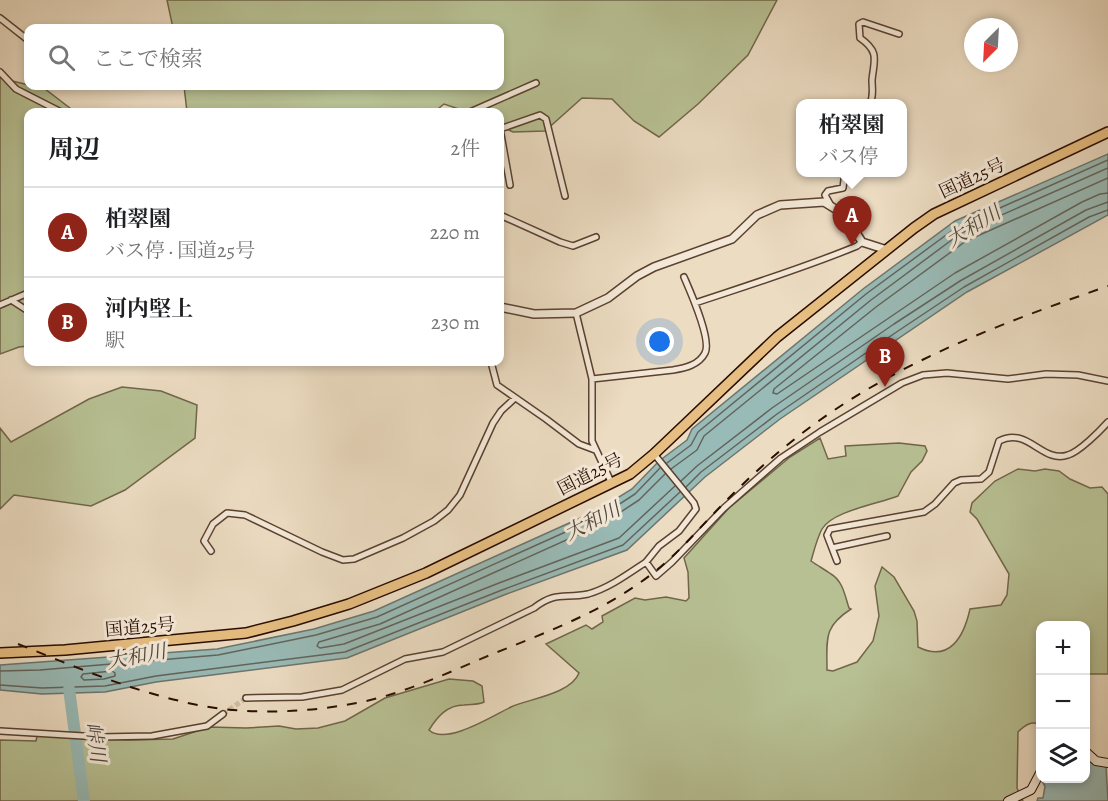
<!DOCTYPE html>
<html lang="ja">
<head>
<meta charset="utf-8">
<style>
  :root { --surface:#fff; --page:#f6f6f6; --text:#202124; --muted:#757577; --line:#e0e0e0; --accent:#8f2418 }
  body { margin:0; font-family:Alegreya,"Noto Serif JP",serif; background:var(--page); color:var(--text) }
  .controls { position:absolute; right:18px; bottom:18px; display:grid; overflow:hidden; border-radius:12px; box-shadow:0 3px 9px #0003 }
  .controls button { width:54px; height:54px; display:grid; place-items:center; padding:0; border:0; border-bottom:2px solid var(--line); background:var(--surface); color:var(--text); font:30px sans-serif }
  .compass { position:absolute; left:964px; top:18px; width:54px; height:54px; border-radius:50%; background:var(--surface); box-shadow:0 3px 9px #0003; rotate:204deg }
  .you { position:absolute; left:660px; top:342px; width:21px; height:21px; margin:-15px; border:4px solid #fff; border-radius:50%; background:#1a73e8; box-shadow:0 0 0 9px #1a73e833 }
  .badge { display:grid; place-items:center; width:39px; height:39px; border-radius:50%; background:var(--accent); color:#fff; font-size:20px; font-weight:700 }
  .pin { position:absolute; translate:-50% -50px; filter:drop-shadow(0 2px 3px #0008) }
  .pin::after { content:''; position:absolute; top:32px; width:21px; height:18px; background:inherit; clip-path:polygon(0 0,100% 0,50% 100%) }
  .popup { position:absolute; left:796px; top:99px; width:111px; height:78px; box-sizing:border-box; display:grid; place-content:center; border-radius:12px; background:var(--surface); filter:drop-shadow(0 2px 4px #0005); font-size:20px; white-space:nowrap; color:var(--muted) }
  .popup b { font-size:22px; color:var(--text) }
  .popup::after { content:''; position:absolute; left:50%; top:100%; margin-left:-12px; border:12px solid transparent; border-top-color:var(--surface) }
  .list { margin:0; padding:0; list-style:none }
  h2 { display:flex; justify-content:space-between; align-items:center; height:78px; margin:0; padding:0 24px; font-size:26px }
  h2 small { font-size:20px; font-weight:400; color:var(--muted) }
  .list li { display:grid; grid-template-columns:39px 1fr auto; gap:18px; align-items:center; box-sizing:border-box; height:90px; padding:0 24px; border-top:2px solid var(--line) }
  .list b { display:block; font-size:22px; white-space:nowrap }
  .list p { margin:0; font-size:20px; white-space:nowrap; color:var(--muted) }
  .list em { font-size:20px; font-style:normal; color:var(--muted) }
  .icon { flex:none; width:33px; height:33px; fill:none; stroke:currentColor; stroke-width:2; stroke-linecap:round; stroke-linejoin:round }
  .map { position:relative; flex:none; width:1108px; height:801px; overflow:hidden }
  .search { position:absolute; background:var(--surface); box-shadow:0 3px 9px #0003; left:24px; top:24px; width:480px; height:66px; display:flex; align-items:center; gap:15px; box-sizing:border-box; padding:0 21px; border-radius:12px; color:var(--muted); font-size:22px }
  .panel { position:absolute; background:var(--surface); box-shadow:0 3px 9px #0003; left:24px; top:108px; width:480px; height:258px; border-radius:12px }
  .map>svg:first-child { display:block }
  .green { fill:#b7c093; stroke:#70664a; stroke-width:1.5 }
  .water { fill:#99bbb7; stroke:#6d756e; stroke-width:1.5 }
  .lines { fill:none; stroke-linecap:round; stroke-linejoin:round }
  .shore { stroke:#62645c; stroke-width:1.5 }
  .river { stroke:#99bbb7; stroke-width:12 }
  .minor-tunnel { stroke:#cfbda5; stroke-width:5; stroke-dasharray:5 2.5; stroke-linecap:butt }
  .minor-casing { stroke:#5a4130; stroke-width:8 }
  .tertiary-casing { stroke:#5a4130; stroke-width:10 }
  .secondary-casing { stroke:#2a0d00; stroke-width:10 }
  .trunk-casing { stroke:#2a0d00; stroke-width:12 }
  .minor { stroke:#f3e8d7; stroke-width:5 }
  .tertiary { stroke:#f3e8d7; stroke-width:7 }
  .secondary { stroke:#f3e8d7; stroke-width:8 }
  .trunk { stroke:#e6be81; stroke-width:9 }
  .rail { stroke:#2a0d00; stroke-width:2; stroke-dasharray:10 10; stroke-linecap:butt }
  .labels { text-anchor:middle; stroke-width:6; stroke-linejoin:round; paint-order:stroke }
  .street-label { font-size:18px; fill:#2a0d00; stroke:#f3e8d7 }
  .water-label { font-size:20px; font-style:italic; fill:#514a40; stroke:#f3e8d7 }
</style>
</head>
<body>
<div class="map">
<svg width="1108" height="801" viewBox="0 0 1108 801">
  <rect width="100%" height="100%" fill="#ecdcc2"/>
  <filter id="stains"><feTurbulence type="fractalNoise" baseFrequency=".00333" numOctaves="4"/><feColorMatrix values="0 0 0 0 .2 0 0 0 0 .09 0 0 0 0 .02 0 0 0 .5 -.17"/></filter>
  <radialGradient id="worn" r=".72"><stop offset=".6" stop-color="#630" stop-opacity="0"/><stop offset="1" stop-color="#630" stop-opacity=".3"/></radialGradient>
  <!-- green -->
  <path class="green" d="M167,0H777L748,55L698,104L659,137L634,121L612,99L582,98L545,131L513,132L500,126V112H468L444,104L434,112H187L184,86H500V28H173Z
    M0,78L45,89L75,112H28V346L19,347L0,354Z
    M122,387L161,391L197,405L195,438L125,490L91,506L14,495L0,509V428L11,442L89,399Z
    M820,438L828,459L846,456L845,446L899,443L925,446L927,451L922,461L911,472L898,496C878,504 832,511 822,529C817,538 814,551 811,561C818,566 824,569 831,574C843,581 845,596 849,608L851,609C823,627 827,639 827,670L833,671L857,662L873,641L879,616L875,586L882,567L894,577L914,611L917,621L918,647C950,663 964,636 970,609L1001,605L1007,595L1009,574L977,519L970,512L972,503L995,481L1018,469L1035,471L1045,469L1059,471L1070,479L1090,488L1102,487L1108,494V674H1089L1086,672V626H1040V659L1039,663L1040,665V724C1031,721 1025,725 1018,732L1017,788L1023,801H0V740L36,741L37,736L129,740L173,739L209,727L246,728L279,726L296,729L318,728L345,721L385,698L449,679L473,681L482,686L484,702C478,705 472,704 464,705C447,705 437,717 429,730C446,746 494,715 511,707C528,699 571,694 579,673L546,644L586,625L592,629L603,622L602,616L635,598L645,600L666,597L686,601L689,598L688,572L684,558L729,508L790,457Z"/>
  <!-- water -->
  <path class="water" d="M1108,154V215L967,292L780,419L705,477L627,550L504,595L347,658L156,682L105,692L42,694L0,690V665L217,649L314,629L374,611L598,510L632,489L659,461L687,440L692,429L863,289L955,221Z
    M1086,755L1094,763L1106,767L1108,801H1037L1038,798H1043L1045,786L1042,781L1043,779L1086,778Z"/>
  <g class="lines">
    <!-- shore -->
    <path class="shore" d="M1108,178L966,241L876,307L774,389L773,393L777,394L955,273L1082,202L1100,194L1108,193
      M667,463L691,445L698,432L866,294L957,227L1108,160
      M671,469L697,450L704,436L871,300L961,233L1108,168
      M665,474L639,500L604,523L380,624L319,642L317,646L320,648L344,644L499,583L619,538L675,486
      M681,481L697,466L772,408L894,324L960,281L1086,210L1108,202
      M686,487L701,472L777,414L898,331L964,287L1089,217L1108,210
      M0,671L40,670L218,655L316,635L377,617L601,516L635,494L660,468
      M112,671L115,673V676L104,679L84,680L81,677L83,674Z
      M0,685L42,688L105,686L156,676L345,652L502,590L623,545L680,492"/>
    <!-- river -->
    <path class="river" d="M69,689L84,801"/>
    <!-- minor-tunnel -->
    <path class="minor-tunnel" d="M223,714L246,698"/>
    <defs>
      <path id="minor" d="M0,18L28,40
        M0,72L16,89L61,112
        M870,104C874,95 872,89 872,80C874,60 880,52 860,38L859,24L863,22L899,34
        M470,112L536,83
        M500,129L540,115L546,119L565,196
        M500,129L510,185
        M830,204L825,195L828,191L843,188L845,172
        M500,215L560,242L573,246L596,237
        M11,300L28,311
        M695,303C749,285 804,268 857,246L862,242
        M0,305L28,293
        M576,313L592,379V441L612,484
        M491,362L497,385L546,419L579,444L595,450
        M592,379L673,370C685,368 699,365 705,353C712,340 690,291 684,277
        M832,548L887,536
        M211,551L204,541L213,524L227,513L245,515L322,552L343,560L354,559L403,538L434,521L448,510L460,495L493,423L501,411L515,398
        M837,561L827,535L830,529L924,512L935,504L954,483L961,480L981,479L989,472L999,441C1028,426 1042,464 1068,455C1079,452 1100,431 1108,422
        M646,562L659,546L679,531L696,509L694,503L654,454
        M246,698L302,697L342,690L405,659L443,652L534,608C556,591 564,599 588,594C609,588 628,574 646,562L656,576L672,562L724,508L781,458L820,432L902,383L923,375L947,373L1008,379L1046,374L1078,375L1108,381
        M0,731L100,737L152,736L207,726L223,714"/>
      <path id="tertiary" d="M500,307L534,314L576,313L608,298L637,276L654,267L732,239L757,215L780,205L824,202L837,210L850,223L862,242L887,250"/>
      <path id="secondary" d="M1086,752L1096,761L1108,763
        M1008,801L1031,790L1040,773"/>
      <path id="trunk" d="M0,653L65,650L246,633L293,621L349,604L426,573L630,474L654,454L777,337L914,228L934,214L1108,132"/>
    </defs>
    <!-- minor casing -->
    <use href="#minor" class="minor-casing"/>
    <!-- tertiary casing -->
    <use href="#tertiary" class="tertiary-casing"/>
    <!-- secondary casing -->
    <use href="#secondary" class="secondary-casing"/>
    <!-- trunk casing -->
    <use href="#trunk" class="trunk-casing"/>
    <!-- minor -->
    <use href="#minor" class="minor"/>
    <!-- tertiary -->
    <use href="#tertiary" class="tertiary"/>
    <!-- secondary -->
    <use href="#secondary" class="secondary"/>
    <!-- trunk -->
    <use href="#trunk" class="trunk"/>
    <!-- rail -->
    <path class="rail" d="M18,644C71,665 124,688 180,701C234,715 296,714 351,704C400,696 449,672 495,653C550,631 606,610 653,573C679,553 700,527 723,504C753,473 785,445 820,420C907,358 1008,321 1108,286"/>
  </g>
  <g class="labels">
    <!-- street labels -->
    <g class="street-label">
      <text transform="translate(972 178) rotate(-25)" y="6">国道25号</text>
      <text transform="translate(590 474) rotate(-27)" y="6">国道25号</text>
      <text transform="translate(140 627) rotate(-5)" y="6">国道25号</text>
    </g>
    <!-- water labels -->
    <g class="water-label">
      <text transform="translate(973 226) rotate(-32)" y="7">大和川</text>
      <text transform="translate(592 521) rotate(-27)" y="7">大和川</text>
      <text transform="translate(136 656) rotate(-11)" y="7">大和川</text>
      <text transform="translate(96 742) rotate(82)" y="7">峠川</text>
    </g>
  </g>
  <rect width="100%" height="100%" filter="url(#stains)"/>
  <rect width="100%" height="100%" fill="url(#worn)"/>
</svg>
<div class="controls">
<button>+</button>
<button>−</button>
<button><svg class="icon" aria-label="layers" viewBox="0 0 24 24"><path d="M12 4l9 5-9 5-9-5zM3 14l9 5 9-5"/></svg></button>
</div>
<svg class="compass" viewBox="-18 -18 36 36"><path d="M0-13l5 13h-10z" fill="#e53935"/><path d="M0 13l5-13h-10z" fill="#757577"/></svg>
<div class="you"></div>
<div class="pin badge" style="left:852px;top:246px">A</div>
<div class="popup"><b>柏翠園</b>バス停</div>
<div class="pin badge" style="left:885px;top:387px">B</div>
<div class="search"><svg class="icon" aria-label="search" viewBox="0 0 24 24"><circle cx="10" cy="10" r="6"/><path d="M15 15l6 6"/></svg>ここで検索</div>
<section class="panel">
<h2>周辺<small>2件</small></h2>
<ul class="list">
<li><span class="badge">A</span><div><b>柏翠園</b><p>バス停 · 国道25号</p></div><em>220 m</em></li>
<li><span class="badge">B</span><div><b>河内堅上</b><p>駅</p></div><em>230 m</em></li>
</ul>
</section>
</div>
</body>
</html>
